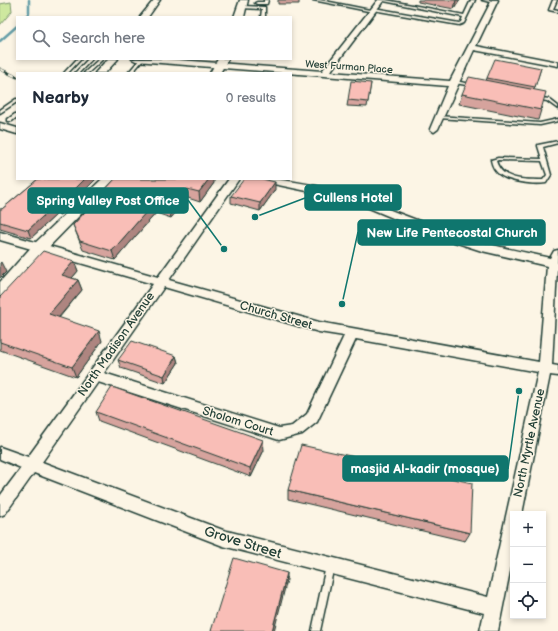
<!DOCTYPE html>
<html lang="en">
<head>
<meta charset="utf-8">
<style>
  :root { --surface:#fff; --page:#f2f2f3; --text:#1f2937; --muted:#747a83; --line:#e0e1e3 }
  body { margin:0; font-family:"Balsamiq Sans",sans-serif; background:var(--page); color:var(--text) }
  .controls { position:absolute; right:12px; bottom:12px; display:grid; overflow:hidden; border-radius:0px; box-shadow:0 2px 6px #0003 }
  .controls button { width:36px; height:36px; display:grid; place-items:center; padding:0; border:0; border-bottom:1px solid var(--line); background:var(--surface); color:var(--text); font:20px sans-serif }
  .list { margin:0; padding:0; list-style:none }
  h2 { display:flex; justify-content:space-between; align-items:center; height:52px; margin:0; padding:0 16px; font-size:17px }
  h2 small { font-size:13px; font-weight:400; color:var(--muted) }
  .icon { flex:none; width:22px; height:22px; fill:none; stroke:currentColor; stroke-width:2; stroke-linecap:round; stroke-linejoin:round }
  .map { position:relative; flex:none; width:558px; height:631px; overflow:hidden }
  .search { position:absolute; background:var(--surface); box-shadow:0 2px 6px #0003; left:16px; top:16px; width:276px; height:44px; display:flex; align-items:center; gap:10px; box-sizing:border-box; padding:0 14px; border-radius:0px; color:var(--muted); font-size:15px }
  .panel { position:absolute; background:var(--surface); box-shadow:0 2px 6px #0003; left:16px; top:72px; width:276px; height:108px; border-radius:0px }
  .map>svg:first-child { display:block }
  .green { fill:#cee89f; stroke:#76926a }
  .lines { fill:none; stroke-linecap:round; stroke-linejoin:round }
  .stream { stroke:#659ea8; stroke-width:2.5 }
  .lane-casing { stroke:#1f3d34; stroke-width:3 }
  .street-casing { stroke:#1f3d34; stroke-width:3 }
  .secondary-casing { stroke:#1f3d34; stroke-width:3 }
  .lane { fill:#fcf5e5; fill-rule:evenodd }
  .street { fill:#fcf5e5; fill-rule:evenodd }
  .secondary { fill:#fcf5e5; fill-rule:evenodd }
  .rail-casing { stroke:#1f3d34; stroke-width:3 }
  .rail { stroke:#fcf5e5; stroke-width:2; stroke-dasharray:5.5; stroke-linecap:butt }
  .wall { fill:#d6a39d; stroke:#1f3d34 }
  .shaded-wall { fill:#ae8580; stroke:#1f3d34 }
  .building { fill:#f9beb7; stroke:#1f3d34 }
  .labels { text-anchor:middle; stroke-width:3; stroke-linejoin:round; paint-order:stroke }
  .far-street-label { font-size:10px; fill:#1f3d34; stroke:#fcf5e5 }
  .street-label { font-size:12px; fill:#1f3d34; stroke:#fcf5e5 }
  .near-street-label { font-size:14px; fill:#1f3d34; stroke:#fcf5e5 }
  .leader { fill:none; stroke:#0f766e; stroke-width:1.5 }
  .callout-dot { fill:#0f766e; stroke:#fcf5e5; stroke-width:1.5 }
  .callout { fill:#0f766e; stroke:#0f766e; stroke-width:1.5 }
  .callout-label { font-size:13px; text-anchor:middle; font-weight:bold; fill:#fff }
</style>
</head>
<body>
<div class="map">
<svg width="558" height="631" viewBox="0 0 558 631">
  <rect width="100%" height="100%" fill="#fcf5e5"/>
  <filter id="ink" filterUnits="userSpaceOnUse"><feTurbulence type="fractalNoise" baseFrequency=".025" numOctaves="2"/><feDisplacementMap in="SourceGraphic" scale="8" xChannelSelector="R" yChannelSelector="G"/><feConvolveMatrix kernelMatrix="1 2 1 2 8 2 1 2 1" color-interpolation-filters="sRGB"/></filter>
  <g filter="url(#ink)">
    <!-- green -->
    <path class="green" d="M11,2L12,11L0,25V4Z"/>
    <g class="lines">
      <!-- stream -->
      <path class="stream" d="M25,17L29,13V0
        M0,41L17,26"/>
      <defs>
        <path id="lane" d="M264,0H268L267,4H257L255,3L257,2H264Z
          M313,0H320L375,11L373,12Z
          M379,0H386L464,15L471,0H475L464,23L459,25L373,10V8H374L459,23L461,22L463,17Z
          M482,0H489L496,2L494,3Z
          M553,0H557L553,9L558,10V12L549,10Z
          M242,6L265,7V17H261L262,9L241,8L240,7Z
          M77,59H81L68,73H64Z
          M88,59H92L79,73H75Z
          M99,59H103L88,73H84Z
          M110,59H115L106,65L99,73H95L104,63Z
          M140,59H144L132,73H128Z
          M454,81L472,84L474,85L472,86L455,83L453,82Z
          M535,97L549,99L558,106V109L547,101L535,99Z
          M16,99H17V102L0,113V110Z
          M15,114H17V117L12,121H8V119Z
          M437,116L540,123L558,119V121L540,125L439,118H437Z
          M558,141V143L543,147L551,175L546,183C533,185 509,182 499,174C494,170 492,165 491,160L498,158L542,159L538,146V145ZM498,160L542,161L547,175L543,180C525,180 502,181 496,161Z
          M330,562L333,563L334,566L320,631H312L326,566L327,563Z"/>
        <path id="street" d="M154,0H160L148,17H140Z
          M378,0H384L330,72L450,81L492,0H498L476,46L558,62V66L474,50L438,129L434,132L430,129L448,86L136,61L132,59H166L322,71Z
          M110,59H118L105,73H97Z
          M0,123L17,128V134L0,129Z
          M229,179H239L169,280L319,322L539,362L547,266L482,251L436,236L369,208L331,196L264,182L259,179C325,179 383,209 444,230C478,243 514,250 550,258L554,251L558,250L552,365L558,366V376L550,375L522,514H513V556L498,631H480L484,613L223,546L34,473L5,514L0,516V496L21,468L0,459V447L28,457L153,284L0,240V232L158,277ZM164,287L319,332L344,336L307,414L292,426L279,428L104,373ZM356,339L538,372L488,597L223,530L42,462L98,382L279,440L302,434L317,422Z"/>
        <path id="secondary" d="M240,0H248L244,17H234Z
          M218,59H228L220,73H210Z
          M102,179H115L44,252L5,296L0,298V282L34,244Z"/>
      </defs>
      <!-- lane casing -->
      <use href="#lane" class="lane-casing"/>
      <!-- street casing -->
      <use href="#street" class="street-casing"/>
      <!-- secondary casing -->
      <use href="#secondary" class="secondary-casing"/>
      <!-- lane -->
      <use href="#lane" class="lane"/>
      <!-- street -->
      <use href="#street" class="street"/>
      <!-- secondary -->
      <use href="#secondary" class="secondary"/>
      <defs>
        <path id="rail" d="M0,69L17,77"/>
      </defs>
      <!-- rail casing -->
      <use href="#rail" class="rail-casing"/>
      <!-- rail -->
      <use href="#rail" class="rail"/>
    </g>
    <!-- wall -->
    <path class="wall" d="M278,0H299V4H278Z
      M418,0H460L454,9L418,2Z
      M541,68L534,90L541,110L538,120L459,104L462,94L486,81L487,78Z
      M371,83L367,107L347,106L348,100Z
      M38,179H96L60,215L57,214L31,238L0,229V209H2Z
      M115,179L214,183L200,202L188,198L171,218L156,213L115,260L83,250L73,225Z
      M275,190L260,211L231,203V196Z
      M74,261L78,271L72,278L78,280L82,290L59,318L102,341L76,377L0,350V297Z
      M176,356L178,363L165,383L121,368L118,360Z
      M96,412L264,450L251,477L99,421Z
      M288,490L470,533L465,541L288,499Z"/>
    <!-- shaded-wall -->
    <path class="shaded-wall" d="M456,0H460L454,9Z
      M85,179H96L60,215L57,207Z
      M209,179H214V183L200,202L199,192Z
      M275,182V190L260,211V203Z
      M187,189L188,198L171,218L169,208Z
      M154,203L156,213L115,260L112,251Z
      M54,206L57,214L31,238L28,230Z
      M74,261L78,271L66,285L62,275Z
      M1,262L6,272L0,278V263Z
      M78,280L82,290L53,324L49,314Z
      M99,331L102,341L76,377L72,367Z
      M176,356L178,363L165,383L164,376Z
      M263,440L264,450L251,477L250,468Z
      M287,573V580L274,631H272Z"/>
    <!-- building -->
    <path class="building" d="M495,59L541,68L535,87L487,78Z
      M469,77L546,92L541,110L462,94Z
      M351,81L371,83L368,102L348,100Z
      M38,179H85L57,207L54,206L28,230L0,222V209H2Z
      M115,179H209L199,192L187,189L169,208L154,203L112,251L80,241L73,225Z
      M244,179H262L275,182L260,203L231,196Z
      M43,251L74,261L62,275L78,280L49,314L99,331L72,367L0,342V297Z
      M132,341L176,356L164,376L118,360Z
      M112,387L263,440L250,468L96,412Z
      M301,445L472,483L470,533L288,490Z
      M234,558L287,573L272,631H211Z"/>
  </g>
  <g class="labels">
    <!-- far-street labels -->
    <g class="far-street-label">
      <text transform="translate(349 66) rotate(4)" y="4">West Furman Place</text>
    </g>
    <!-- street labels -->
    <g class="street-label">
      <text transform="translate(276 315) rotate(16)" y="4">Church Street</text>
      <text transform="translate(116 344) rotate(-55)" y="4">North Madison Avenue</text>
      <text transform="translate(238 421) rotate(17)" y="4">Sholom Court</text>
      <text transform="translate(529 443) rotate(-78)" y="4">North Myrtle Avenue</text>
    </g>
    <!-- near-street labels -->
    <g class="near-street-label">
      <text transform="translate(243 542) rotate(17)" y="5">Grove Street</text>
    </g>
  </g>
  <!-- callouts -->
  <path class="leader" d="M255 217L305 198M224 249L188 200M342 304L358 232M519 391L508 469"/>
  <g class="callout-dot">
    <circle cx="255" cy="217" r="4"/>
    <circle cx="224" cy="249" r="4"/>
    <circle cx="342" cy="304" r="4"/>
    <circle cx="519" cy="391" r="4"/>
  </g>
  <g class="callout">
    <rect x="305" y="185" width="96" height="25" rx="4"/>
    <rect x="28" y="188" width="160" height="25" rx="4"/>
    <rect x="358" y="220" width="187" height="25" rx="4"/>
    <rect x="343" y="456" width="165" height="25" rx="4"/>
  </g>
  <g class="callout-label">
    <text x="353" y="202">Cullens Hotel</text>
    <text x="108" y="205">Spring Valley Post Office</text>
    <text x="452" y="237">New Life Pentecostal Church</text>
    <text x="425" y="473">masjid Al-kadir (mosque)</text>
  </g>
</svg>
<div class="controls">
<button>+</button>
<button>−</button>
<button><svg class="icon" aria-label="locate" viewBox="0 0 24 24"><circle cx="12" cy="12" r="6"/><path d="M12 2v4M12 18v4M2 12h4M18 12h4"/></svg></button>
</div>
<div class="search"><svg class="icon" aria-label="search" viewBox="0 0 24 24"><circle cx="10" cy="10" r="6"/><path d="M15 15l6 6"/></svg>Search here</div>
<section class="panel">
<h2>Nearby<small>0 results</small></h2>
<ul class="list">
</ul>
</section>
</div>
</body>
</html>
